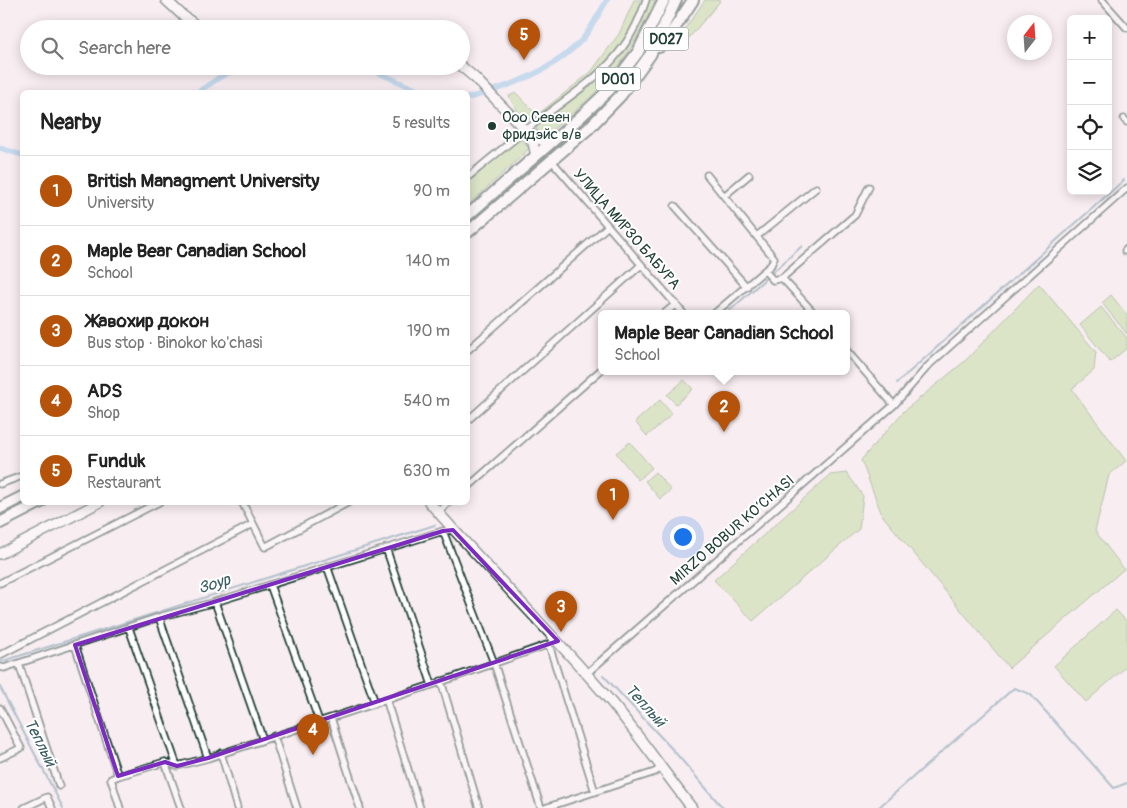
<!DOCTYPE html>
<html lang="en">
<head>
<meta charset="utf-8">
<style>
  :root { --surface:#fff; --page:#f6f6f6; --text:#222; --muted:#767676; --line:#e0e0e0; --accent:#b45309 }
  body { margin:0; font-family:Pangolin,sans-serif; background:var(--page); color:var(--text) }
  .controls { position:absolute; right:15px; top:15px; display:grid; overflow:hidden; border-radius:8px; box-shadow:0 2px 12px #0003 }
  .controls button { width:45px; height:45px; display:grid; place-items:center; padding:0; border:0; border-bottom:1px solid var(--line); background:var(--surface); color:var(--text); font:25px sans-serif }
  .compass { position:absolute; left:1007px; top:15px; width:45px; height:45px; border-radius:50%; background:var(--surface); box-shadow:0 2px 12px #0003; rotate:17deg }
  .you { position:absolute; left:682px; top:536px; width:18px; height:18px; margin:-12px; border:4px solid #fff; border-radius:50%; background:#1a73e8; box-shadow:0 0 0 8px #1a73e833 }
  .badge { display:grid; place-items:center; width:32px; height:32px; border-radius:50%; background:var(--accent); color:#fff; font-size:16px; font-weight:700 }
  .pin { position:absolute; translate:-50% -41px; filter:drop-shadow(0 1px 2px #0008) }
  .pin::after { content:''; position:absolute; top:26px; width:18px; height:15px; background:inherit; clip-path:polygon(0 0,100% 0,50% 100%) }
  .popup { position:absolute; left:598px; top:310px; width:252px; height:65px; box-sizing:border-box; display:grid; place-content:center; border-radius:8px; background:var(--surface); filter:drop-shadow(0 1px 4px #0005); font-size:16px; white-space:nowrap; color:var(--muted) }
  .popup b { font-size:19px; color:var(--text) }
  .popup::after { content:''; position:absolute; left:50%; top:100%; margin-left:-10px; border:10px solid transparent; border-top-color:var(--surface) }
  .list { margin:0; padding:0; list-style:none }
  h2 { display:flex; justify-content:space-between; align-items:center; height:65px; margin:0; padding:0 20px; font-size:21px }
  h2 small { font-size:16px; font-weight:400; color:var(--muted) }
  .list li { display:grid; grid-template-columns:32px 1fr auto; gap:15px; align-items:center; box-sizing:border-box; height:70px; padding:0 20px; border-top:1px solid var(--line) }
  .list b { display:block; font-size:19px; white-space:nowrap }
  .list p { margin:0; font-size:16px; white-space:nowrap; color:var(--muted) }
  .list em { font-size:16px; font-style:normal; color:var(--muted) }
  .icon { flex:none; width:28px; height:28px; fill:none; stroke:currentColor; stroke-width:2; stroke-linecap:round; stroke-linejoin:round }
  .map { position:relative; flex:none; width:1127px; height:808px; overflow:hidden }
  .search { position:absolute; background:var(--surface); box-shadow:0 2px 12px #0003; left:20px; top:20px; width:450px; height:55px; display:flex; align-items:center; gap:12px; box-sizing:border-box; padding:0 18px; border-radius:28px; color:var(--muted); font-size:19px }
  .panel { position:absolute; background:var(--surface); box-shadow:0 2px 12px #0003; left:20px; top:90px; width:450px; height:415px; border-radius:8px }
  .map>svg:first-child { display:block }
  .green { fill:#b8da94; stroke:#6c8c64 }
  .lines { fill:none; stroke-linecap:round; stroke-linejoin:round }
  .stream { stroke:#5f8da0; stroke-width:2 }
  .canal { stroke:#89c2e8; stroke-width:5.5 }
  .minor-casing { stroke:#1f3d34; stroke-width:9 }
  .secondary-casing { stroke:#1f3d34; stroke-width:12 }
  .trunk-casing { stroke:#1f3d34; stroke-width:14 }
  .minor { stroke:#fff; stroke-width:5.5 }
  .secondary { stroke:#fff; stroke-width:9 }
  .trunk { stroke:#fff; stroke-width:10 }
  .marked { fill:none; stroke:#7b2cbf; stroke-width:4; stroke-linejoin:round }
  .poi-dot { fill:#1f3d34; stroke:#fff; stroke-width:2 }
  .labels { text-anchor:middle; stroke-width:4; stroke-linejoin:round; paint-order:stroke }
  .shield { fill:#fff; stroke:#627771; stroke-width:1 }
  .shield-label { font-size:14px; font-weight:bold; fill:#1f3d34 }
  .poi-label { font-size:15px; fill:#1f3d34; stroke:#fff; text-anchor:start }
  .street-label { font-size:15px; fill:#1f3d34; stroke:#fff }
  .water-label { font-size:16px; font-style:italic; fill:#3a5e61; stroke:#fff }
</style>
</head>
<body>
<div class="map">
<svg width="1127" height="808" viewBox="0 0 1127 808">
  <rect width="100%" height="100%" fill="#f8edf1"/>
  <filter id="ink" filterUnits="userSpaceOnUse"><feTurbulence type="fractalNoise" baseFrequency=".02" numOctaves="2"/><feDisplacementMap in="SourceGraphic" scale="10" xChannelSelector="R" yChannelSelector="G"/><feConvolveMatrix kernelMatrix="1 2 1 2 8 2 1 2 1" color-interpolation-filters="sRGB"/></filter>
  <g filter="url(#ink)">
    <!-- green -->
    <path class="green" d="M634,0H655C643,28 629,55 608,79C589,101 565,119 543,138C537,132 536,126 532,120C520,118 514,106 509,96L516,93L537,115L591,72L619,34Z
      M705,0H721L689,38L682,33Z
      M521,139L529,148L524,154L468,205V177L513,141Z
      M1039,284L1096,352L1094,370L1072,389L1126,461L1109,475L1095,531L1124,569L1009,668L882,515L861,460L904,411L965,361Z
      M1111,295L1127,315V334L1102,303Z
      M1101,307L1127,338V348L1110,362L1080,325Z
      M684,380L693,389L676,404L667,395Z
      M660,400L672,414L647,436L635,422Z
      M630,442L652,468L638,480L616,453Z
      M655,472L671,490L660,499L645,481Z
      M847,473L863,496L859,529L753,621L714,580L830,475Z
      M1116,610L1127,622V666L1086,702L1054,666Z"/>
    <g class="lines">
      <!-- stream -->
      <path class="stream" d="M727,313L802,246
        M897,383L1124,180
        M0,662L435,525
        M603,675L673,750L723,808
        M0,687L63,808
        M878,808L1014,688L1030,694L1114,788L1127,783"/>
      <!-- canal -->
      <path class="canal" d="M363,66L422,92
        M198,92L220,77L241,66
        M468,98C508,87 557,70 585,36C593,25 600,12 607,0
        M0,148L22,155"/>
      <defs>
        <path id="minor" d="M1102,0L1127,28
          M1124,119L1127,122
          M552,161L683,313
          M707,175L774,258L771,265L715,313
          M468,177C491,158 515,138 539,120C588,82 626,63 646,0
          M724,196L749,175
          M675,206L747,287
          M757,236L816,188
          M1125,251L1127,249
          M765,271L773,280L782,278L814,313
          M782,278L855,215L869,187
          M665,313L676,304
          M468,350L608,226
          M846,350L894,405
          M468,420L641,265
          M0,484L22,476
          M468,487L602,369
          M242,502L265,547L349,502
          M438,513L449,502
          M443,531L494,663L541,808
          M386,548L432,685
          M327,566L375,703
          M0,583L159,502
          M270,585L319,721
          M215,602L263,740
          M159,617L208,758
          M129,628L177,766
          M75,645L118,776L111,779L120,808
          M549,645L595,792
          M0,655L253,524
          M19,664L59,786
          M0,667L4,668L159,617L215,602L443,531L453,530
          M586,674L894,405L929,365L1127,188
          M441,681L479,808
          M386,699L420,808
          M0,708L21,748L0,758
          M331,718L360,808
          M274,736L297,808
          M221,753L237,808
          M165,762L181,808
          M118,776L165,762L177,766L208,758L432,685L558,641
          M24,808L47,797L52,808
          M545,808L655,772L661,768"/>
        <path id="secondary" d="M166,0L181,14L201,29
          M461,66L475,78L525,130L533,143L536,156
          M529,133L541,140L552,142
          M429,502C487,568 549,630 606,696C637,732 663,771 692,808
          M0,554L100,502"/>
        <path id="trunk" d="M659,47L672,32L693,0
          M468,215L577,120L610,89L638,52L664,0
          M468,232L588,129L621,95L650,55L676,0
          M0,508L22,497
          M0,523L41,502"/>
      </defs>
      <!-- minor casing -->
      <use href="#minor" class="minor-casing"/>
      <!-- secondary casing -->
      <use href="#secondary" class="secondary-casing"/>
      <!-- trunk casing -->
      <use href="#trunk" class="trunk-casing"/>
      <!-- minor -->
      <use href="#minor" class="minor"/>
      <!-- secondary -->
      <use href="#secondary" class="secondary"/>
      <!-- trunk -->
      <use href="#trunk" class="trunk"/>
    </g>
  </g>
  <!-- marked area -->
  <path d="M0 0H1127V808H0ZM453,530L558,641L208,758L177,766L165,762L118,776L75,645L443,531Z" fill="#f8edf1" fill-opacity=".55" fill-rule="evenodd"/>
  <path class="marked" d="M453,530L558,641L208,758L177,766L165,762L118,776L75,645L443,531Z"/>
  <!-- markers -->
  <circle class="poi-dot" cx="492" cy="126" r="5"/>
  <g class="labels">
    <!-- shield labels -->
    <g class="shield">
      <rect x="643.5" y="27.5" width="45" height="23" rx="4"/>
      <rect x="595.5" y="67.5" width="45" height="23" rx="4"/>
    </g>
    <g class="shield-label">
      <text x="666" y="44">D027</text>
      <text x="618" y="84">D001</text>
    </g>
    <!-- poi labels -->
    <g class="poi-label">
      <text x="502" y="122">Ооо Севен<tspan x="502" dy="17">фридэйс в/в</tspan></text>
    </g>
    <!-- street labels -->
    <g class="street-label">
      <text transform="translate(627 229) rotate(49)" y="5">УЛИЦА МИРЗО БАБУРА</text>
      <text transform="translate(732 530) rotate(-41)" y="5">MIRZO BOBUR KO‘CHASI</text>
    </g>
    <!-- water labels -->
    <g class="water-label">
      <text transform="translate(214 583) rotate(-17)" y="6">Зоур</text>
      <text transform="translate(646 705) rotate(47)" y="6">Теплый</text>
      <text transform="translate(41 742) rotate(63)" y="6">Теплый</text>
    </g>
  </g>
</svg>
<div class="controls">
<button>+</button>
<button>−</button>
<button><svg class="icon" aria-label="locate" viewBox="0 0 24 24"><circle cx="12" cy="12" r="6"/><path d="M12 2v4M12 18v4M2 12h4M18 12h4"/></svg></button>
<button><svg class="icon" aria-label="layers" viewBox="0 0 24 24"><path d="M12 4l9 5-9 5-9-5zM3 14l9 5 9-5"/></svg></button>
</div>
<svg class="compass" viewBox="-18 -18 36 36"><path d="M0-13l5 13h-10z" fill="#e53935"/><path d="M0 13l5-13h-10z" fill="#767676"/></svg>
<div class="you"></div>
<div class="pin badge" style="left:613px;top:520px">1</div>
<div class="pin badge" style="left:724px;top:432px">2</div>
<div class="popup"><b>Maple Bear Canadian School</b>School</div>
<div class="pin badge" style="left:561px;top:632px">3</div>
<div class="pin badge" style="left:313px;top:755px">4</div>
<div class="pin badge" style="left:524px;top:60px">5</div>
<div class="search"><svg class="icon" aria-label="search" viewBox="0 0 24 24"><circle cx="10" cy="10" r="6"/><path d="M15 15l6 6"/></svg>Search here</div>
<section class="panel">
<h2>Nearby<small>5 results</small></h2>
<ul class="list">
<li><span class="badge">1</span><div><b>British Managment University</b><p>University</p></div><em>90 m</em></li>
<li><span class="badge">2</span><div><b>Maple Bear Canadian School</b><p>School</p></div><em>140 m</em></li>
<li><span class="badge">3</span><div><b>Жавохир докон</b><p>Bus stop · Binokor ko'chasi</p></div><em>190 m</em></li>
<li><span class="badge">4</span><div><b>ADS</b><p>Shop</p></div><em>540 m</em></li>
<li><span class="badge">5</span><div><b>Funduk</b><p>Restaurant</p></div><em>630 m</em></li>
</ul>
</section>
</div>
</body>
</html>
